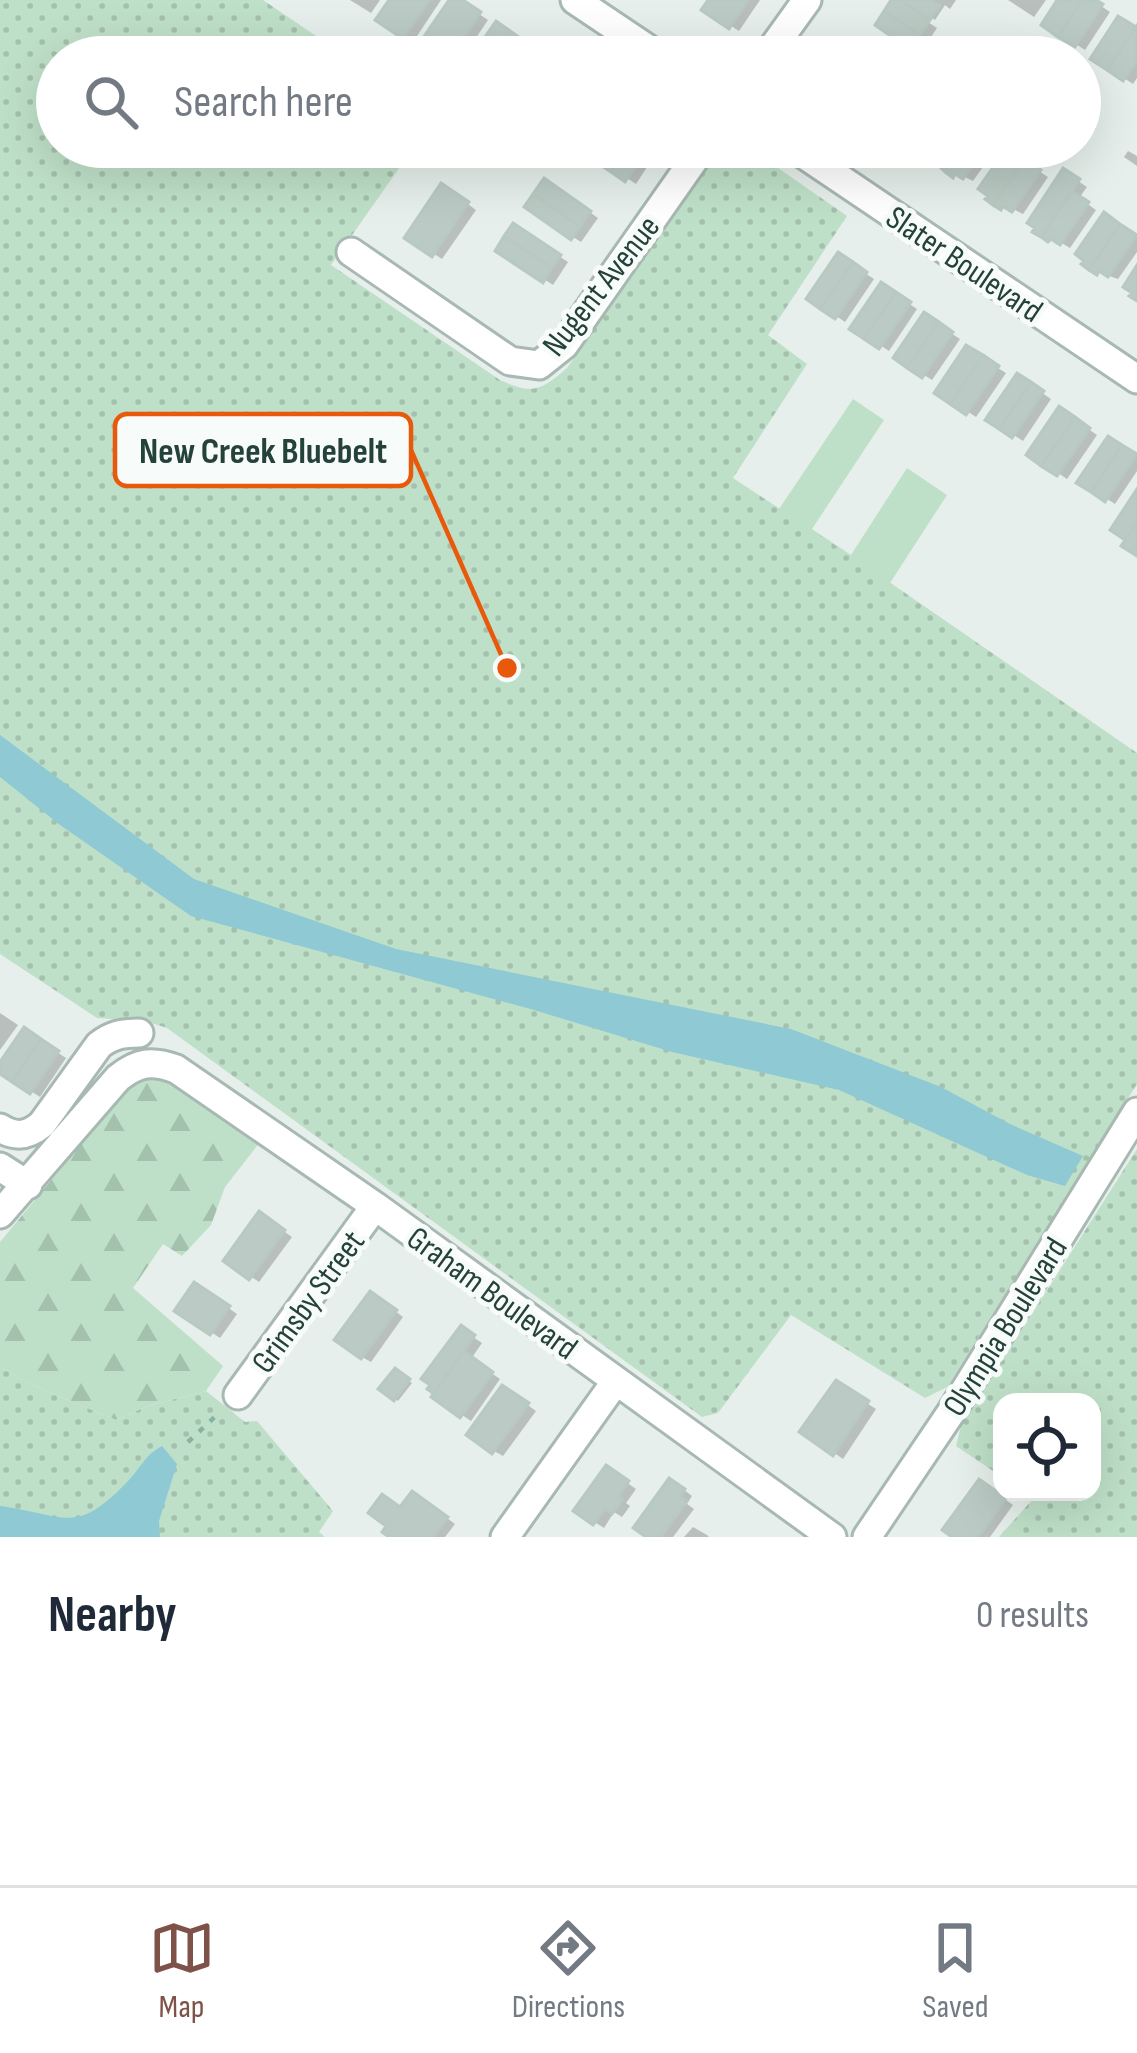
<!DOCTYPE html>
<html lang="en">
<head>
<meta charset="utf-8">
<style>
  :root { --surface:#fff; --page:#f6f6f7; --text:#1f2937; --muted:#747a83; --line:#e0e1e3; --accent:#7f5249 }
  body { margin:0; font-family:"Sofia Sans Condensed",sans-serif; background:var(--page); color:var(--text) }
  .controls { position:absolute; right:36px; bottom:36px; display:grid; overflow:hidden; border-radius:24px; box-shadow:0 12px 48px #0002 }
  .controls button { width:108px; height:108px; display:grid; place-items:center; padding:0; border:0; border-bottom:3px solid var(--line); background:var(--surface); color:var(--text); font:60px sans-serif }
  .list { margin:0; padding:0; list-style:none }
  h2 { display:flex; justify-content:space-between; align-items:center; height:156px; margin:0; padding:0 48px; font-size:51px }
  h2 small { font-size:39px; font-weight:400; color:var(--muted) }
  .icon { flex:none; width:66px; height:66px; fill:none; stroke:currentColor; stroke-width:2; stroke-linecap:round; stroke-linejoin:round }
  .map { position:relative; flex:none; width:1137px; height:1537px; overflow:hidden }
  .search { position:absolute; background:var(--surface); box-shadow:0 12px 48px #0002; left:36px; right:36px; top:36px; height:132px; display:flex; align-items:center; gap:30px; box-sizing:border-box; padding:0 42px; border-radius:66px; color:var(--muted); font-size:45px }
  .sheet { height:348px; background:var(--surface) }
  nav { display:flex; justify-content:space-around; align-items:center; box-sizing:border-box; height:168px; border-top:3px solid var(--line); background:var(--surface); font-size:33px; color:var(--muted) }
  nav a { display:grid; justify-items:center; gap:6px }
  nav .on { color:var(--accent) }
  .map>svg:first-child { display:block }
  .grass { fill:#bfe0c8 }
  .forest { fill:url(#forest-firs) }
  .park { fill:url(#park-dots) }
  .water { fill:#8ec9d4 }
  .shadow { fill:#0003 }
  .building { fill:#bbcac4; stroke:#b8c9c2; stroke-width:3 }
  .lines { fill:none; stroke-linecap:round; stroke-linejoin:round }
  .minor-casing { stroke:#a8b8b2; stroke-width:33 }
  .path { stroke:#86b3a5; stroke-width:4.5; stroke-dasharray:6 9; stroke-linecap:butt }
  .minor { stroke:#fff; stroke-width:27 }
  .labels { text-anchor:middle; stroke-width:10; stroke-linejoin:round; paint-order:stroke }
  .street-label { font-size:33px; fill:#24423a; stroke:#f7fbf9 }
  .leader { fill:none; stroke:#e8590c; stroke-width:4.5 }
  .callout-dot { fill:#e8590c; stroke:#f7fbf9; stroke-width:4.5 }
  .callout { fill:#f7fbf9; stroke:#e8590c; stroke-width:4.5 }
  .callout-label { font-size:36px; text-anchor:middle; font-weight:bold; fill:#24423a }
</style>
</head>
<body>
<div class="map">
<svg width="1137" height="1537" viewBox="0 0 1137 1537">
  <defs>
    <pattern id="forest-firs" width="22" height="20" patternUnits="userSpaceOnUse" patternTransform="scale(3)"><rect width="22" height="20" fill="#bfe0c8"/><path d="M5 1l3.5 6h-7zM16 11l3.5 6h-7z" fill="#a4c1ad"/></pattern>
    <pattern id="park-dots" width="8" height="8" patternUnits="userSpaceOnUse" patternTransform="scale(3)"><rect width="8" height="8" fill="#bfe0c8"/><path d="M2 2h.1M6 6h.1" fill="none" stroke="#a4c1ad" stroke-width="1.8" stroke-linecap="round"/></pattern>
  </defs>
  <rect width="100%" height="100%" fill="#e6efeb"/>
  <!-- grass -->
  <path class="grass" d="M853,399L884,420L812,529L851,555L907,468L947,495L890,583L1137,753L779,509Z"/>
  <!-- forest -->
  <path class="forest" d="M143,1073L174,1078L260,1142L225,1187L211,1225L182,1256L163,1244L133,1288L223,1366L206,1391L148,1406L116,1420L32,1385L0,1367V1242L135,1079Z"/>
  <!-- park -->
  <path class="park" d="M0,0H263L347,57H57V147H414L331,265L500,380C533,395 540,391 567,368L722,147H748L847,216L768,335L807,364L733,478L850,555L1137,753V1084L947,1387L925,1398L791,1315L718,1413L702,1417L167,1028L145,1021L97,1018L0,954Z
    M1137,1149V1537H999L1033,1499L1024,1492H1092V1402H1002V1477L956,1446L961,1426L979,1397Z
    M0,1367L32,1385L116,1420L148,1406L206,1391L245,1422L257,1421L333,1511L319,1532L325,1537H0Z"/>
  <!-- water -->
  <path class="water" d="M0,735L194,879L396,949L791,1029L941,1087L1010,1124L1083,1156L1065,1186L1027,1175L839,1090L672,1052L534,1010L191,916L60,825L0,777Z
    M162,1446L177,1464L159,1521L160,1537H0V1506C67,1515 75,1537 129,1480C141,1467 146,1454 162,1446Z"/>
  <!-- shadow -->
  <path class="shadow" d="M350,0H380L371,13Z
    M392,0H441L413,42L379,20Z
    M452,0H458L488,20L463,57H435Z
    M712,0H760L739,31L705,9Z
    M895,0H902V5L937,28L921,52L879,24Z
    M905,0H956L950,9L945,5L935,20Z
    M1008,0H1046L1034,17Z
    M1061,0H1092L1110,12L1085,50L1045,24Z
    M1119,20L1137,31V78L1133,84L1094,58Z
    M505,30L530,48L523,57H475Z
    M1080,117L1096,128L1092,133L1080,124Z
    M610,147H660L636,184L601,161Z
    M941,147H997L973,181L965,177L963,180L941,166Z
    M1008,151L1048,177L1023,214L1013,209L1011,213L989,199Z
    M1128,151L1137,156V166L1124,157Z
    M1064,172L1087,187L1079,198L1096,210L1070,248L1060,242L1059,245L1037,231Z
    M554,187L598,218L581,242L573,237Z
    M451,192L476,210L442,259L408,237Z
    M1105,216L1137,238V252L1118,279L1098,272Z
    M514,227L568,262L553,285L499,250Z
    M839,256L874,279L845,322L810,298Z
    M882,286L917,309L889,351L854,328Z
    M925,316L960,339L932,380L897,358Z
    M967,349L1006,373L976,417L938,392Z
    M1018,377L1051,399L1023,441L989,419Z
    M1068,415L1097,435L1067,479L1030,454Z
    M1109,440L1137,457V471L1115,504L1081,482Z
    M0,1013L18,1025L0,1050Z
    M24,1031L66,1058L40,1097L0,1071Z
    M268,1220L292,1237L259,1282L227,1260Z
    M204,1291L237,1314L220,1338L178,1310Z
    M380,1300L403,1317L371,1362L362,1357Z
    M461,1329L482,1343L471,1359L500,1379L471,1421L435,1397Z
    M395,1371L412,1383L398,1401L382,1389Z
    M836,1384L876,1409L843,1459L803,1431Z
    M512,1394L536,1411L503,1456L494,1451Z
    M607,1469L636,1489L626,1503L630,1506L622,1517L614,1512L604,1528L577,1511Z
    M679,1486L692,1496L687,1504L694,1509L673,1537H651Z
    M989,1488L1013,1505L990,1537H958Z
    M422,1500L455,1524L445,1537H394L402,1510Z
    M693,1527L707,1535L709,1537H684Z"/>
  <!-- building -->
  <path class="building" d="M389,0H429L403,39L375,20Z
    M449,0H463L481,12L451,57H429L416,48Z
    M708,0H748L729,29L701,10Z
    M891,0H900L930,20L920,35L884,11Z
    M900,0H931L940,6L930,20Z
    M1057,0H1082L1058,37L1041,25Z
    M1082,0H1096L1103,4L1075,47L1058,37Z
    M884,11L920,35L911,50L875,25Z
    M1118,16L1136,27L1107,70L1090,59Z
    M496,21L523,40L511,57H471Z
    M1136,27L1137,60L1123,81L1107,70Z
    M607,147H628L611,172L596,162Z
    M628,147H649L625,182L611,172Z
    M937,147H962L945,172L930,157Z
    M962,147H985L963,179L955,174L953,178L945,172Z
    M1007,147L1025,159L993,205L985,199L988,196L978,189Z
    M1025,159L1041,170L1012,212L1003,206L1001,210L993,205Z
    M1063,168L1080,179L1041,237L1032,232L1035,228L1027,223Z
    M544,178L591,211L580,227L533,194Z
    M441,183L469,202L432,257L404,238Z
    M1072,191L1089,202L1060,245L1051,239L1048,242L1041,237Z
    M533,194L580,227L571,240L524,207Z
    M1104,212L1120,224L1089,270L1081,264L1084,261L1075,254Z
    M513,223L561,255L552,268L504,236Z
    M1120,224L1137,235L1108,277L1099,271L1097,275L1089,270Z
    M504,236L552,268L543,283L495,251Z
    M838,252L853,262L820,309L806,299Z
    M853,262L867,272L835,319L820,309Z
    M1137,265V301L1129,296L1132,293L1123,287Z
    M881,282L896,292L864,339L849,329Z
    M896,292L911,302L879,349L864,339Z
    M924,312L939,322L907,368L893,358Z
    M939,322L953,332L922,378L907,368Z
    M966,345L983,355L950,404L934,393Z
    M983,355L999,366L966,415L950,404Z
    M1017,373L1031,382L999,429L985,420Z
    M1031,382L1044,391L1012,438L999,429Z
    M1059,406L1075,417L1041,466L1026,455Z
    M1075,417L1090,428L1057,476L1041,466Z
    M1108,436L1122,445L1091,492L1076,483Z
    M1122,445L1137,454L1105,502L1091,492Z
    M1137,489V522L1125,540L1110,530Z
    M1137,522V556L1121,546Z
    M24,1027L41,1039L12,1082L0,1074V1062Z
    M41,1039L59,1051L30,1094L12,1082Z
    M259,1211L285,1230L249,1280L223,1261Z
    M194,1282L230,1306L210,1335L174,1311Z
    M370,1291L397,1310L361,1359L334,1340Z
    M461,1325L475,1335L434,1394L427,1389L430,1385L421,1379Z
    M464,1351L493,1372L460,1418L431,1397Z
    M395,1368L410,1379L394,1401L378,1389Z
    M836,1380L869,1401L833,1456L799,1432Z
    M502,1385L529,1403L492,1454L466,1435Z
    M606,1465L629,1481L619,1496L623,1499L612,1514L605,1509L593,1525L573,1511Z
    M669,1478L685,1489L680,1497L687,1501L661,1537H646L633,1528Z
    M979,1479L1006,1498L978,1537H952L942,1530Z
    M412,1491L448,1517L433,1537H389L382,1532L386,1526L368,1513L382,1494L400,1507Z"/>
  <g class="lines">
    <defs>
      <path id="minor" d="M575,0L660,57
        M766,57L807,0
        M793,147L1137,379
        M351,252L510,361L539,365L564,345L703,147
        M0,1128C16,1138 28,1136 42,1124L99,1045C112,1035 122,1033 139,1033
        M0,1167L28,1185
        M0,1214L118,1078C138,1062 152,1060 176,1069L375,1206L832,1537
        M238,1395L375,1206
        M505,1537L616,1381
        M867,1537L952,1411L1137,1112"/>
    </defs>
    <!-- minor casing -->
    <use href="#minor" class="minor-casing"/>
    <!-- path -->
    <path class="path" d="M188,1442L219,1413"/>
    <!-- minor -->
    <use href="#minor" class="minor"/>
  </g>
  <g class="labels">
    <!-- street labels -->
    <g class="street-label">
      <text transform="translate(965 263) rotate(34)" y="12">Slater Boulevard</text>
      <text transform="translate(600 285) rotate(-52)" y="12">Nugent Avenue</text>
      <text transform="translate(493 1292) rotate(36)" y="12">Graham Boulevard</text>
      <text transform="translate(307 1301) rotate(-54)" y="12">Grimsby Street</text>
      <text transform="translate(1004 1326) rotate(-58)" y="12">Olympia Boulevard</text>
    </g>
  </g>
  <!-- callouts -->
  <path class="leader" d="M507 668L411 450"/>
  <circle class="callout-dot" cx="507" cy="668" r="12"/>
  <rect class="callout" x="115" y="414" width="296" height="72" rx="12"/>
  <g class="callout-label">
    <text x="263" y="463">New Creek Bluebelt</text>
  </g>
</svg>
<div class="controls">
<button><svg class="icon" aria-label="locate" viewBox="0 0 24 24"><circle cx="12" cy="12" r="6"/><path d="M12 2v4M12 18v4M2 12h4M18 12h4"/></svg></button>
</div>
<div class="search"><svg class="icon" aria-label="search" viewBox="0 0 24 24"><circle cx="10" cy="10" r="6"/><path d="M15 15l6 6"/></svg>Search here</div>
</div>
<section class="sheet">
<h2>Nearby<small>0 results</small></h2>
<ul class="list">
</ul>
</section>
<nav>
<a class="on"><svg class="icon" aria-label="map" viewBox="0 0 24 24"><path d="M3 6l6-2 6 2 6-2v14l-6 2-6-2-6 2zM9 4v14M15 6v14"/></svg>Map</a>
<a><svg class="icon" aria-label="directions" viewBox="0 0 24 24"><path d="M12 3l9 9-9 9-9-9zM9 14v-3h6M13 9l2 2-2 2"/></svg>Directions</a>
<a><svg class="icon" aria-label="saved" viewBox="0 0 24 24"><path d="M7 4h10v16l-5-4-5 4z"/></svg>Saved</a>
</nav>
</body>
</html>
